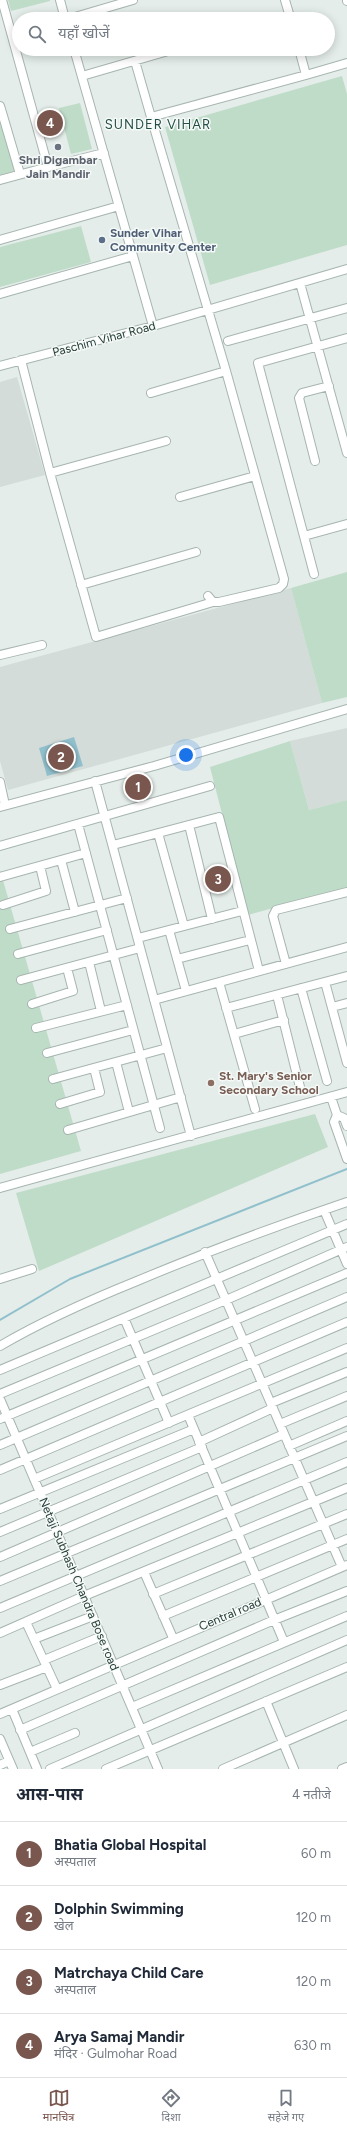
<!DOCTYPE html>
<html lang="hi">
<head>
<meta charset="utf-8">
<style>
  :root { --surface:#fff; --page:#f2f2f3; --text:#1f2937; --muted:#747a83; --line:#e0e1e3; --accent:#79564e }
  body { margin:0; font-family:Figtree,"Noto Sans Devanagari",sans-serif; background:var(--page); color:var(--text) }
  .you { position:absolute; left:186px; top:755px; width:14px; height:14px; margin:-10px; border:3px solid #fff; border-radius:50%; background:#1a73e8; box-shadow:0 0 0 6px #1a73e833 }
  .badge { display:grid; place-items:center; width:26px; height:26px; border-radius:50%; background:var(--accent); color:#fff; font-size:13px; font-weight:700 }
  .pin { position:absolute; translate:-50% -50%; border:2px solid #fff; box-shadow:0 1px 4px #0006 }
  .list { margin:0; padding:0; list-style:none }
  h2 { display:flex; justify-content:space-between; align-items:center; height:52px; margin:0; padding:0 16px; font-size:17px }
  h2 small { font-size:13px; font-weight:400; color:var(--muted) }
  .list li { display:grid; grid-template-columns:26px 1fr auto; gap:12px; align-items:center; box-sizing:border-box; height:64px; padding:0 16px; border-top:1px solid var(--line) }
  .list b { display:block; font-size:15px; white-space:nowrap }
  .list p { margin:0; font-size:13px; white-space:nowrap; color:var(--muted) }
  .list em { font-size:13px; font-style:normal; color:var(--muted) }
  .icon { flex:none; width:22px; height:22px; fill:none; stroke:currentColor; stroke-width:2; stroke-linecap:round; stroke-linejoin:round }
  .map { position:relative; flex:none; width:347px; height:1769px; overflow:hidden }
  .search { position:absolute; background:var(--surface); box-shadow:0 2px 10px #0003; left:12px; right:12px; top:12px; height:44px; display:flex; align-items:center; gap:10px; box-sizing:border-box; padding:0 14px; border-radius:22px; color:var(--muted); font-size:15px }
  .sheet { height:308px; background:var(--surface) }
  nav { display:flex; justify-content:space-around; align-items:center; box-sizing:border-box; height:56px; border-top:1px solid var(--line); background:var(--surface); font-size:11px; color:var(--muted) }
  nav a { display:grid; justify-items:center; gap:2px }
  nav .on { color:var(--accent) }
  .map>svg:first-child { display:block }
  .built { fill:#d3dcd8 }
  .green { fill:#bfdcc9 }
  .water { fill:#91c0cd }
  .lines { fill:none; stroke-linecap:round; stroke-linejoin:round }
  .stream { stroke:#91c0cd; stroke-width:2 }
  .minor-casing { stroke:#a7b5b0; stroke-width:10 }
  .minor { stroke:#fff; stroke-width:8 }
  .worship-dot { fill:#6b7280; stroke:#f5f9f7; stroke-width:1.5 }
  .service-dot { fill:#5c6f8a; stroke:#f5f9f7; stroke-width:1.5 }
  .education-dot { fill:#8d6e63; stroke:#f5f9f7; stroke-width:1.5 }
  .labels { text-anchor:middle; stroke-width:3; stroke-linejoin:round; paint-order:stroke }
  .worship-label { font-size:12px; font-weight:bold; fill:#5b616d; stroke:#f5f9f7 }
  .service-label { font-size:12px; font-weight:bold; fill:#4e5e75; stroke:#f5f9f7; text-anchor:start }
  .street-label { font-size:12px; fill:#253d38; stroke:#f5f9f7 }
  .education-label { font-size:12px; font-weight:bold; fill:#785e54; stroke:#f5f9f7; text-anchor:start }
  .neighbourhood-label { font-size:13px; letter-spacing:1px; fill:#234e45; stroke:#f5f9f7 }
</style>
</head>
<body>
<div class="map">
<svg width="347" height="1769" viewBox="0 0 347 1769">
  <rect width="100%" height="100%" fill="#e4ede9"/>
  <!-- built -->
  <path class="built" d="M17,377L45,475L0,487V382Z
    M291,588L322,703L8,790L0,761V667Z
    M347,728V800L309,810L290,741Z"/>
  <!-- green -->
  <path class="green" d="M8,0H50V1L11,11Z
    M342,76L347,94V245L210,285L165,127Z
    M80,103L92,149L71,154L59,108Z
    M4,121L18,170L0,175V122Z
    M81,226L91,262L0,287V247Z
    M347,572V697L322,703L291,588Z
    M290,741L309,810L347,800V888L248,915L210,767Z
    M0,870L81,1151L0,1174Z
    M315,1114L328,1147L39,1271L16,1193Z"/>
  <!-- water -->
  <path class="water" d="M74,737L83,766L47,776L39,748Z"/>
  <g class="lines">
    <!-- stream -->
    <path class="stream" d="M0,1320L70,1279L347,1169"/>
    <defs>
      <path id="minor" d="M2,0L48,167L104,153
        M60,0L65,19
        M347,0V1
        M68,19L133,0
        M282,19L290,17L285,0
        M74,49L153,326
        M299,49L306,75L347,63
        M135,61L151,117L306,75
        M82,76L175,49
        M0,106L3,116H0
        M3,116L20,174
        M151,117L226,371L284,579L283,584L279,588L219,602H213L208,596
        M0,180L48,167
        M0,240L119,206
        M300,283L347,453
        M0,294L133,256
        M228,341L347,308
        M21,360L50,473L96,637L213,602
        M0,366L153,326L347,269
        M151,393L226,371
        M315,461L299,398L302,393L329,386
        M50,473L166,441
        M180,497L255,476
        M304,536L347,524
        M314,574L258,363L347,338
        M81,585L196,552
        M0,655L42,645
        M95,781L191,1136
        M0,782L5,805
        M0,807L154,766L347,709
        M78,824L160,1128
        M189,825L212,919
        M158,833L184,926
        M113,845L219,817L259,971
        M0,846L210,786
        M61,860L75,912
        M0,877L86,853
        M3,905L46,891L40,866
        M10,929L127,898
        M169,930L186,991
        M138,938L242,911
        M18,954L107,930
        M177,959L250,940
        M89,962L101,1011
        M286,964L273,916L276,910L347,892
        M21,980L140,948
        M219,982L255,1109
        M325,982L347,1063
        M301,988L327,1081
        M277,995L300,1087
        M154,1000L347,947
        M32,1004L73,991L67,968
        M332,1007L347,1003
        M226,1008L347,976
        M36,1028L127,1005
        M234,1034L284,1020
        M47,1053L133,1030
        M116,1062L129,1112
        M53,1079L167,1048
        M331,1097L337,1115L344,1118L347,1126
        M60,1104L100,1092L94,1068
        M337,1115L334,1122L347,1159
        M68,1130L181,1097
        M0,1188L347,1092
        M324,1210L347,1264
        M205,1252L342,1567
        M0,1279L32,1269
        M124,1318L169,1423
        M0,1346C44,1320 90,1300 137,1281C206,1252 276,1226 347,1202
        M0,1370L347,1224
        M0,1394L226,1300L347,1247
        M0,1399L158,1769
        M271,1403L347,1372
        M188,1415L284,1642
        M0,1419L347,1273
        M280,1424L347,1396
        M199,1442L273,1408
        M0,1445L347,1297
        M289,1446L347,1421
        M0,1470L347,1322
        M34,1479L347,1348
        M0,1509L194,1429
        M0,1532L202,1447
        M0,1557L284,1434
        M144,1572L173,1638
        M0,1581L347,1436
        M153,1594L347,1514
        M0,1608L347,1462
        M163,1616L347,1539
        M26,1622L57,1689
        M0,1633L84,1596L347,1488
        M34,1639L93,1616
        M44,1660L102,1636
        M0,1685L47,1667
        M266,1701L294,1769
        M132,1707L347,1616
        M12,1709L37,1769
        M0,1714L347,1565
        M20,1730L274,1620L347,1591
        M0,1739L13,1769
        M30,1752L75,1733
        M0,1765L9,1761
        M50,1769L347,1640
        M106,1769L347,1667
        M223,1769L347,1715
        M342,1769L347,1767"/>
    </defs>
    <!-- minor casing -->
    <use href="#minor" class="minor-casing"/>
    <!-- minor -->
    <use href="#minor" class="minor"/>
  </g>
  <!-- markers -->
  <circle class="worship-dot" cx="58" cy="147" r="4"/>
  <circle class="service-dot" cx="102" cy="240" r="4"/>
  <circle class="education-dot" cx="211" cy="1083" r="4"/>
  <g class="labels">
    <!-- worship labels -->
    <g class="worship-label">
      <text x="58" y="164">Shri Digambar<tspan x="58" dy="14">Jain Mandir</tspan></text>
    </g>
    <!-- service labels -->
    <g class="service-label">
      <text x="110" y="237">Sunder Vihar<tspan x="110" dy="14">Community Center</tspan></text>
    </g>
    <!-- street labels -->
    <g class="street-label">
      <text transform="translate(104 339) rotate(-15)" y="4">Paschim Vihar Road</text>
      <text transform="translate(79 1584) rotate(67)" y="4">Netaji Subhash Chandra Bose road</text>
      <text transform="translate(230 1614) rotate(-23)" y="4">Central road</text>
    </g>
    <!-- education labels -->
    <g class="education-label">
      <text x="219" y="1080">St. Mary's Senior<tspan x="219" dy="14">Secondary School</tspan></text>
    </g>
    <!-- neighbourhood labels -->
    <g class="neighbourhood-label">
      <text x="158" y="129">SUNDER VIHAR</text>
    </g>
  </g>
</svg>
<div class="you"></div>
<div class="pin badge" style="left:138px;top:787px">1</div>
<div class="pin badge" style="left:61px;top:757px">2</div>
<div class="pin badge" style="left:218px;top:879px">3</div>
<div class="pin badge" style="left:50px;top:123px">4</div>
<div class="search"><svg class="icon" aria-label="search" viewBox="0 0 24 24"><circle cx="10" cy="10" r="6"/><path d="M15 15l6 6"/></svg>यहाँ खोजें</div>
</div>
<section class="sheet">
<h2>आस-पास<small>4 नतीजे</small></h2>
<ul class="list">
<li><span class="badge">1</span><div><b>Bhatia Global Hospital</b><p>अस्पताल</p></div><em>60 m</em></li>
<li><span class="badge">2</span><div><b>Dolphin Swimming</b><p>खेल</p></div><em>120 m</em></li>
<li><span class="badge">3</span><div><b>Matrchaya Child Care</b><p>अस्पताल</p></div><em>120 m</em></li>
<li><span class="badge">4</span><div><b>Arya Samaj Mandir</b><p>मंदिर · Gulmohar Road</p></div><em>630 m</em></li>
</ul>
</section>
<nav>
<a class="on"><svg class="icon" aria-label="map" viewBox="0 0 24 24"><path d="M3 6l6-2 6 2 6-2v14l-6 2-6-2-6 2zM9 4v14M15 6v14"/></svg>मानचित्र</a>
<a><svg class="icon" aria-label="directions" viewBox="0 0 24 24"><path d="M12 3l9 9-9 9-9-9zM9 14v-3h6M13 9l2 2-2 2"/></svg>दिशा</a>
<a><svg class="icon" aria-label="saved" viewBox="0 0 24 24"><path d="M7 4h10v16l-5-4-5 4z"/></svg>सहेजे गए</a>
</nav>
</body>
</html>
